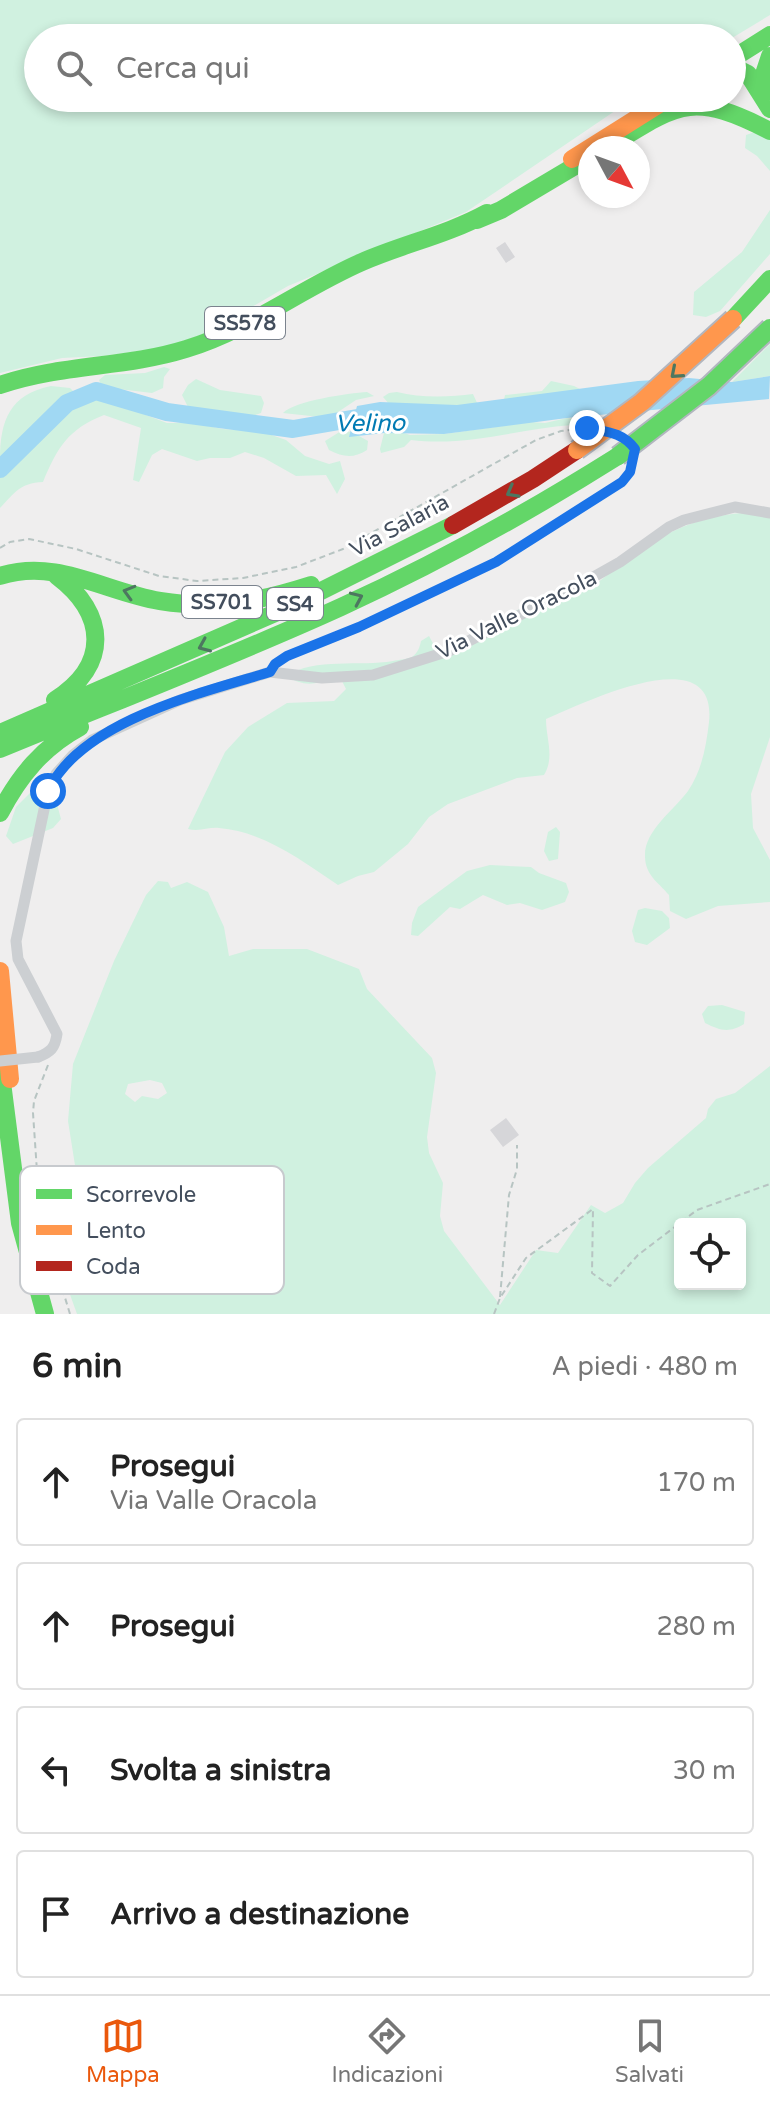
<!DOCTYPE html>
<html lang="it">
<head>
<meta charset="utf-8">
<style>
  :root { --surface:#fff; --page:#f6f6f6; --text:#222; --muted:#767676; --line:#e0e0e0; --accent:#ea580c }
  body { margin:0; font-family:"Varela Round",sans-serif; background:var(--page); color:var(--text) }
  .controls { position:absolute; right:24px; bottom:24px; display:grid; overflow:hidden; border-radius:8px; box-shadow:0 4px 12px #0003 }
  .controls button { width:72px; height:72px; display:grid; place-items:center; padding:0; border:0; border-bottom:2px solid var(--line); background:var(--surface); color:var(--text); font:40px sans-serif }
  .compass { position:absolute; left:578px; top:136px; width:72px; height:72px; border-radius:50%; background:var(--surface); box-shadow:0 4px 12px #0003; rotate:131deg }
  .stop { position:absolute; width:24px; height:24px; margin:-18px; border:6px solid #1a73e8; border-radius:50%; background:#fff }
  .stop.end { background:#1a73e8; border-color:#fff; box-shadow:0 2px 8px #0008 }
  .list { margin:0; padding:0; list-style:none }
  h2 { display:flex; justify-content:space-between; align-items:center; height:104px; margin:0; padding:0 32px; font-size:34px }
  h2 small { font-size:26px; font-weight:400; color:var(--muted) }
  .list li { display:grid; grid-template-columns:52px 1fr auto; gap:24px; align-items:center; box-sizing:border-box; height:128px; margin:0 16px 16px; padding:0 16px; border:2px solid var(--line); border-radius:8px }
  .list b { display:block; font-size:30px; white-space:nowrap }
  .list p { margin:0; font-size:26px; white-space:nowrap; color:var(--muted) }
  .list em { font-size:26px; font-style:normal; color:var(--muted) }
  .icon { flex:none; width:44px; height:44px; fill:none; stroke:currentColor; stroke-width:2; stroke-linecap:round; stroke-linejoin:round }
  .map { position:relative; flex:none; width:770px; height:1314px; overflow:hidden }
  .search { position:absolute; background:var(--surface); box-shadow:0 4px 12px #0003; left:24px; right:24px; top:24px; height:88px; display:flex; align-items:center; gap:20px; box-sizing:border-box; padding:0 28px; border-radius:44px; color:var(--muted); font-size:30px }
  .sheet { height:680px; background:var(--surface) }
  nav { display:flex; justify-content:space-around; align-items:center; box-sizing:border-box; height:112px; border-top:2px solid var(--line); background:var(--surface); font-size:22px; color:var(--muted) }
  nav a { display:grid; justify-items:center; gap:4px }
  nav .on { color:var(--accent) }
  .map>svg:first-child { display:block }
  .green { fill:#d0f1e0; fill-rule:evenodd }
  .water { fill:#a0d8f3 }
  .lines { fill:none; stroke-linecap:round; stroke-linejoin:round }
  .river { stroke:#a0d8f3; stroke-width:18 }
  .building { fill:#d6d6d9 }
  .path { stroke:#b7c4c2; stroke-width:2; stroke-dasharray:6 4; stroke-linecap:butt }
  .street { stroke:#cccfd2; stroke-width:11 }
  .fast { stroke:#63d668; stroke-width:18 }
  .slow { stroke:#ff974d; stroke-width:18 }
  .jam { stroke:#b3261e; stroke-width:18 }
  .fast-bridge-casing { stroke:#b2b6bf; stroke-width:22; stroke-linecap:butt }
  .slow-bridge-casing { stroke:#b2b6bf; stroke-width:22; stroke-linecap:butt }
  .street-bridge { stroke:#cccfd2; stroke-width:11 }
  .fast-bridge { stroke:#63d668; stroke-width:18 }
  .slow-bridge { stroke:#ff974d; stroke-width:18 }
  .oneway { stroke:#4d7760 }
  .route { stroke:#1a73e8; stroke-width:10 }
  .labels { text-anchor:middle; stroke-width:6; stroke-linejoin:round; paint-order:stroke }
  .shield { fill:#fff; stroke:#7b838e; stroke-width:2 }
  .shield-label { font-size:20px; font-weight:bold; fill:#434e5d }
  .street-label { font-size:22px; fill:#434e5d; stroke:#fff }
  .water-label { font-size:24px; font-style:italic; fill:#007ab3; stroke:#fff }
  .key { fill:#fff; stroke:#c7cace; stroke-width:2 }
  .key-label { font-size:22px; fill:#434e5d }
</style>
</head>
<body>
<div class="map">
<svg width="770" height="1314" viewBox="0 0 770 1314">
  <rect width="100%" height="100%" fill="#efeeee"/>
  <!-- green -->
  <path class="green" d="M0,0H770V15L732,38H38V98H634L466,212L288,286L205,334L162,348L102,356L62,358L0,373Z
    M755,132L770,138V171L757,156L745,148L746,135Z
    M770,210V254L720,311L706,317L693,315L694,292L742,252Z
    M770,344V376L732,382Z
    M164,367L170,369L164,377L163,388L152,393L102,387L99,380L105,375L145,373Z
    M196,379L220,390L261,396L264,403L261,413C228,426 220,414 188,407L182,395L188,385Z
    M551,381L574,386L586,392L504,400L505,395L542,391Z
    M51,386L70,388L74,392L44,416L0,459C0,421 10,394 51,386Z
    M367,392L374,396L356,400L329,418L283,413C294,401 349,393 367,392Z
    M397,392C420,398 450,397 473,394L478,405L466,409L390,405L383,397L389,393Z
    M89,400L109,401L167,423H193L223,429L263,432L286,440L305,456L329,464L340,461L345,479L337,494L326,475L296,476L264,458L245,452L230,458H210L197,461L162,449L152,455L139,482L133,480L141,428L104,415C68,429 57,448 43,482C19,483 15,493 0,508V476L70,408Z
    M567,418L577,419L572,425C518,429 467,447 411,440L404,447L381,453L380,449L384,433L395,430L410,435L444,434L531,422L545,423Z
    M341,431L352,432L368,441L367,450C353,459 343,457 329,450L325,441Z
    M743,513L770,517V737L751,794L753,828L770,860V902L718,906L686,919L670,911L669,895C658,882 645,875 645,856C644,831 674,810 688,791C702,770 706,747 709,722C718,636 582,704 546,719C546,739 555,757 544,775L517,778L448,804L429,817L408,844L374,872L358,876L338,885C302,861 265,832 219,828C208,827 200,832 188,829L225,752L248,727L287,703L334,701L346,689L342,681L331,677C315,686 303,686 286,676C316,657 359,667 393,661C398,660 407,659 412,657C418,653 420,646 421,641L429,636L435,647L433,654L478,636L499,618L564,590L575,594C595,586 600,581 617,567C655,537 694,516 743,513Z
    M32,791L54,793L61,819L53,828L13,844L6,836L16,807Z
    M556,827L560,832L558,859L549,861L544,851L548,832Z
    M490,865L531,867L539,873L566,883L569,892L565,902L542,910L520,903L507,905L483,895L460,909L450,907L418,936L411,935L412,923L418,907L467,871Z
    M158,881L168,882L171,888L187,882L208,892L224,927L229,956L253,949H307L359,969L367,989L432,1058L436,1073L427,1137L429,1153L443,1183L440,1216L444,1231L500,1305L536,1250L558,1253L591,1205L605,1213L623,1203L635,1183L648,1168L706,1118L708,1109L716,1099L735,1093L770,1066V1314H77L63,1275L74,1252L73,1222L77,1178L68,1121L73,1064L114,961L146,895ZM150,1080L162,1083L167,1093L158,1099L142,1096L135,1102L125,1094L128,1084ZM680,1224H740V1284H680Z
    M645,908L662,911L669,918L670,928L647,945L635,942L632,931L638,910Z
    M722,1005L745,1012L744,1024C729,1033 721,1031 705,1023L702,1014L708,1006Z"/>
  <!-- water -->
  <path class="water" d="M770,376L769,399L567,418L444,434L384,433L349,437L357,406L380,402L457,405L638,381L689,378L732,382Z"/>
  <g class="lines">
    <!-- river -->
    <path class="river" d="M0,469L67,403L96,391L167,412L293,429L357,418L375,419"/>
  </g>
  <!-- building -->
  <path class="building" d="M505,242L515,257L506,263L496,248Z
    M506,1118L519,1135L503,1147L490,1130Z"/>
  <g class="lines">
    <!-- path -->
    <path class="path" d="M0,548L10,542L29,539L76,549L159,576L197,581L243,578L296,567L343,549L536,440L561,431L579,429
      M279,662L359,627L496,562L622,482L632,464
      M48,1065L34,1101L33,1113L38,1186L47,1239L70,1314
      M500,1297L509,1195L517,1169V1145
      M494,1314L500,1298L526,1258L593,1209L592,1273L610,1286L638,1255L697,1210L770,1184"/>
    <!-- street -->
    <path class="street" d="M38,1057C51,1052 55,1048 57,1034L18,959L16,941L48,791L56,774L73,755L92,740L180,700L270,672L322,678L373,675L449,651L581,584L620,562L669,527L684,520L735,507L770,513"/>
    <!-- fast -->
    <path class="fast" d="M732,59L770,35
      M732,66L748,74L770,109
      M763,95V77L770,56
      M606,148C678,104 690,90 770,131
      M477,220L501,210L590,157
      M733,319L770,279
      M0,385C61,364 125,368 186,349C249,330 302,288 362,262C403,244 447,235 487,213
      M0,576C57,558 105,592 160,601C216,610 258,602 311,585
      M55,700C110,665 107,614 57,576
      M0,733L289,607L453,525
      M0,749C114,702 229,658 341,607C437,563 529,512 618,456
      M0,813C19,776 43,747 80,727
      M0,1067L20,1223L45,1314"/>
    <!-- slow -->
    <path class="slow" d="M572,159L669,98
      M0,971L10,1079"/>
    <!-- jam -->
    <path class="jam" d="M453,525L533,479L577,450"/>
    <defs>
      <path id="fast-bridge" d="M618,456L709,386L770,328"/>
      <path id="slow-bridge" d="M577,450L642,402L733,319"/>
    </defs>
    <!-- fast-bridge casing -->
    <use href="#fast-bridge" class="fast-bridge-casing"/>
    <!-- slow-bridge casing -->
    <use href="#slow-bridge" class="slow-bridge-casing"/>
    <!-- street-bridge -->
    <path class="street-bridge" d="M0,1061L38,1057"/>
    <!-- fast-bridge -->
    <use href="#fast-bridge" class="fast-bridge"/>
    <!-- slow-bridge -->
    <use href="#slow-bridge" class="slow-bridge"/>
  </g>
  <!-- one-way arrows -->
  <defs><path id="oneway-chevron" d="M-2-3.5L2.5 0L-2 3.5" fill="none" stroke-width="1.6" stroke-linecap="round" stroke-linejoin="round" transform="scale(2)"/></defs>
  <g class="oneway">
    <use href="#oneway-chevron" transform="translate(676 373) rotate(139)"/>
    <use href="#oneway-chevron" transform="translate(512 492) rotate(151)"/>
    <use href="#oneway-chevron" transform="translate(129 592) rotate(-164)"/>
    <use href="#oneway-chevron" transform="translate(357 598) rotate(-24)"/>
    <use href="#oneway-chevron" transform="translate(204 646) rotate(157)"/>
  </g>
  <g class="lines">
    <!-- route -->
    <path class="route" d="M48,791C81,721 201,693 270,672L275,664L287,656L359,627L496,562L622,482L630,472L635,449C622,432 607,432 587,428"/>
  </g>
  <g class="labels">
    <!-- shield labels -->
    <g class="shield">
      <rect x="205" y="307" width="80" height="32" rx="6"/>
      <rect x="182" y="586" width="80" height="32" rx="6"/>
      <rect x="267" y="588" width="56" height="32" rx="6"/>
    </g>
    <g class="shield-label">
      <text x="245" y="330">SS578</text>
      <text x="222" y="609">SS701</text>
      <text x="295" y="611">SS4</text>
    </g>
    <!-- street labels -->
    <g class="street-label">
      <text transform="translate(399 525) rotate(-28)" y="8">Via Salaria</text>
      <text transform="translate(516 614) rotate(-26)" y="8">Via Valle Oracola</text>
    </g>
    <!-- water labels -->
    <g class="water-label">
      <text transform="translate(370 423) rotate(-1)" y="8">Velino</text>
    </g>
  </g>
  <!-- legend -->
  <rect x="20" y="1166" width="264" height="128" rx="12" class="key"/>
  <rect x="36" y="1189" width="36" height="10" fill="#63d668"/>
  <rect x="36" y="1225" width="36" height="10" fill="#ff974d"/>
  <rect x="36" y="1261" width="36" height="10" fill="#b3261e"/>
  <g class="key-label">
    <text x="86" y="1202">Scorrevole</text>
    <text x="86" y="1238">Lento</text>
    <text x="86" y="1274">Coda</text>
  </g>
</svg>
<div class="controls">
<button><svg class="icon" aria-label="locate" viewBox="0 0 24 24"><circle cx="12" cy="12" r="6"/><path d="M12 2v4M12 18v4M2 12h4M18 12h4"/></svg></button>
</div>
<svg class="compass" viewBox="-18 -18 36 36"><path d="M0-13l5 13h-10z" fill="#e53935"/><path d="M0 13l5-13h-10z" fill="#767676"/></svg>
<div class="stop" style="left:48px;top:791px"></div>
<div class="stop end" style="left:587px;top:428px"></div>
<div class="search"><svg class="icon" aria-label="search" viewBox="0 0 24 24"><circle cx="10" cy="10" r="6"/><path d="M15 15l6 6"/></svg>Cerca qui</div>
</div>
<section class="sheet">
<h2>6 min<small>A piedi · 480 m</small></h2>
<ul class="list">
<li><svg class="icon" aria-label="ahead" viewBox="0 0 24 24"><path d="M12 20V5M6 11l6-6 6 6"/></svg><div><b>Prosegui</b><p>Via Valle Oracola</p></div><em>170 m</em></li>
<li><svg class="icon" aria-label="ahead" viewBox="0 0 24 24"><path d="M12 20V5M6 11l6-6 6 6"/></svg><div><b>Prosegui</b></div><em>280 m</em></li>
<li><svg class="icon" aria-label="left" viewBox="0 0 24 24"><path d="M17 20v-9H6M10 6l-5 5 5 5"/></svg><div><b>Svolta a sinistra</b></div><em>30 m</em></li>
<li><svg class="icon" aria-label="arrive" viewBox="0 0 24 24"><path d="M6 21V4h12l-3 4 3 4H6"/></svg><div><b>Arrivo a destinazione</b></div></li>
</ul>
</section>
<nav>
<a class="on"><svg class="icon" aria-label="map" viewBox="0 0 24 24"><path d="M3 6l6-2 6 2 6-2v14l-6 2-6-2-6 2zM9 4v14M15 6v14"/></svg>Mappa</a>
<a><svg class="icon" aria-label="directions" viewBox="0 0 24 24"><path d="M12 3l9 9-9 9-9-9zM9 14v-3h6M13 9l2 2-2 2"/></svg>Indicazioni</a>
<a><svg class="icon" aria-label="saved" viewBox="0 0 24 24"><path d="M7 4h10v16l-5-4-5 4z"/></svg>Salvati</a>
</nav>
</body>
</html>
